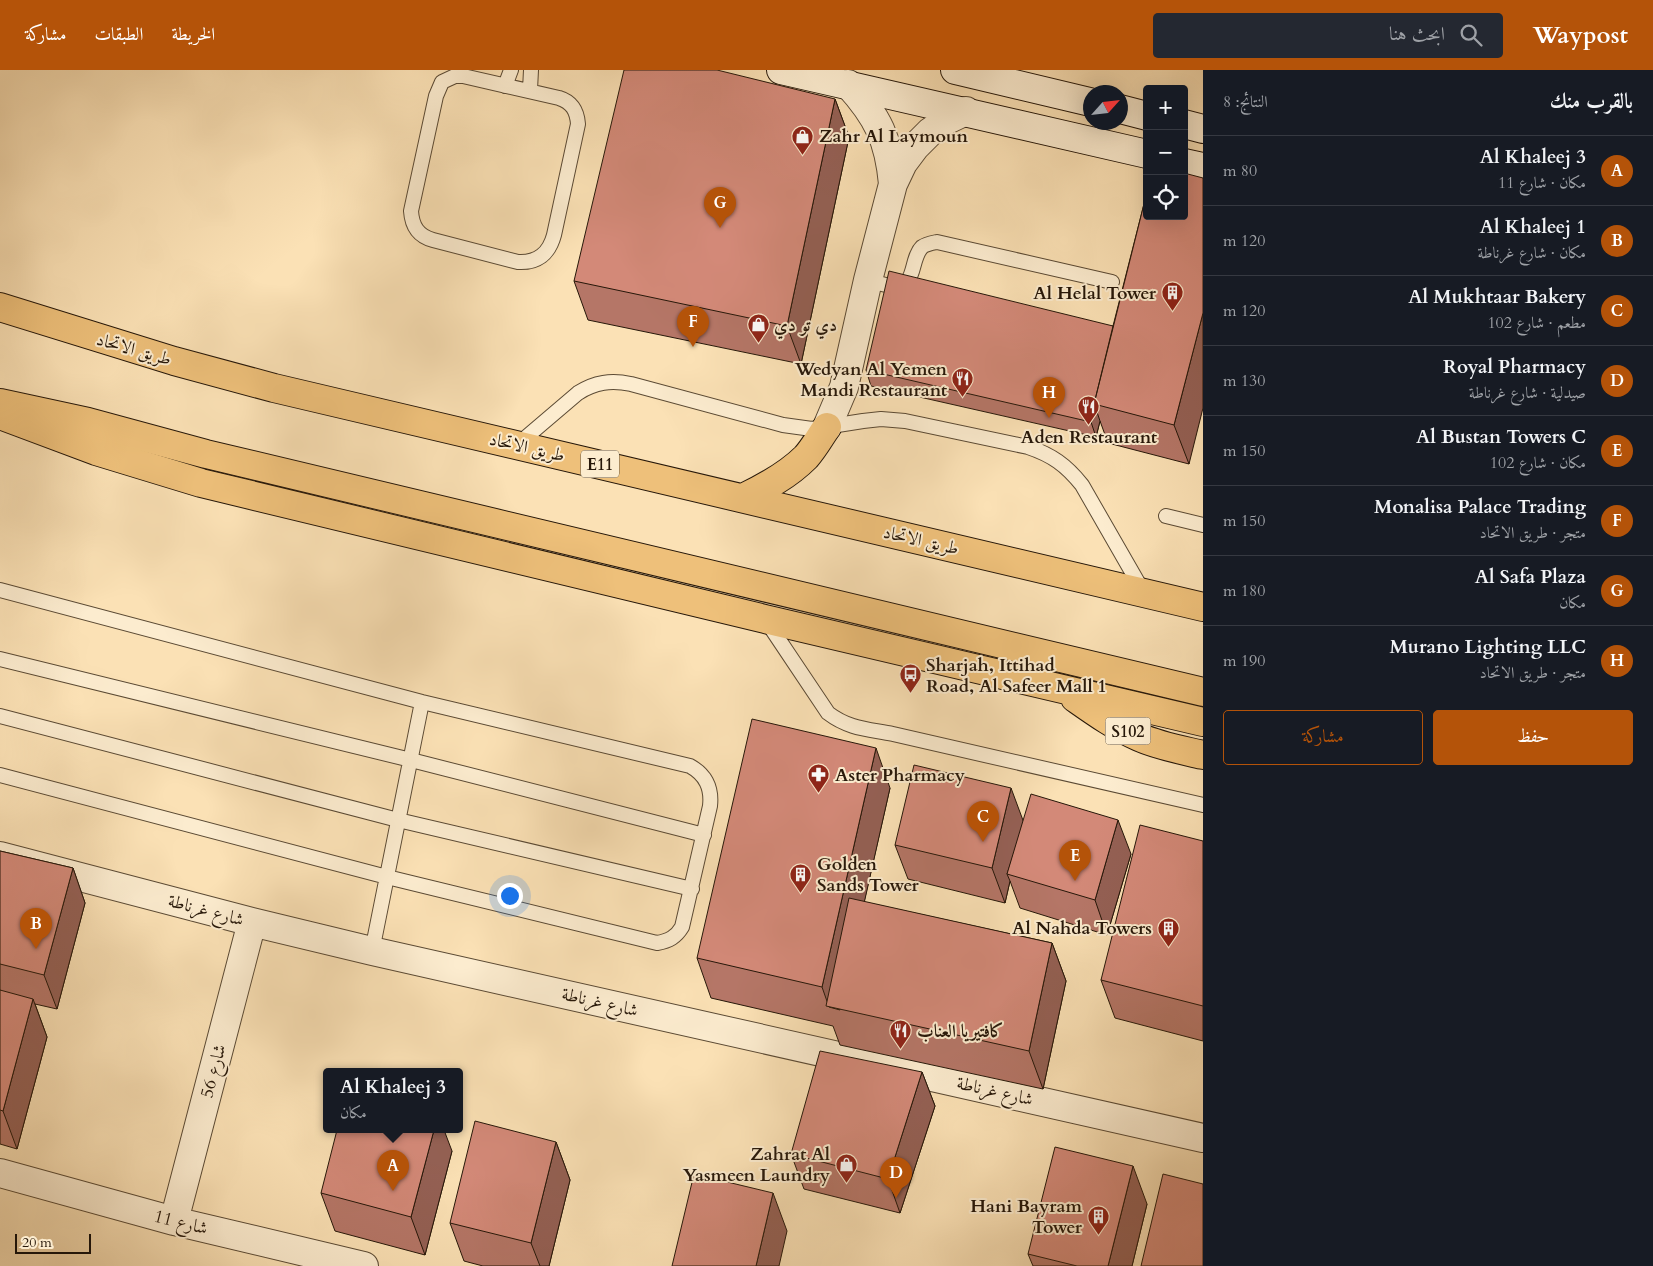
<!DOCTYPE html>
<html lang="ar">
<head>
<meta charset="utf-8">
<style>
  :root { --surface:#171b24; --page:#242831; --text:#f1f3f6; --muted:#9ea1a6; --line:#363941; --accent:#b45309 }
  body { margin:0; font-family:Cardo,Amiri,serif; background:var(--page); color:var(--text); direction:rtl }
  .controls { position:absolute; right:15px; top:15px; display:grid; overflow:hidden; border-radius:5px; box-shadow:0 5px 20px #0002 }
  .controls button { width:45px; height:45px; display:grid; place-items:center; padding:0; border:0; border-bottom:1px solid var(--line); background:var(--surface); color:var(--text); font:25px sans-serif }
  .compass { position:absolute; left:1083px; top:15px; width:45px; height:45px; border-radius:50%; background:var(--surface); box-shadow:0 5px 20px #0002; rotate:63deg }
  .scale { position:absolute; left:15px; bottom:12px; width:76px; box-sizing:border-box; padding-left:5px; border:2px solid #261709; border-top:0; font-size:14px; line-height:18px; white-space:nowrap; color:#261709; -webkit-text-stroke:4px #fceccf; paint-order:stroke }
  .you { position:absolute; left:509px; top:825px; width:18px; height:18px; margin:-12px; border:4px solid #fff; border-radius:50%; background:#1a73e8; box-shadow:0 0 0 8px #1a73e833 }
  .badge { display:grid; place-items:center; width:32px; height:32px; border-radius:50%; background:var(--accent); color:#fff; font-size:16px; font-weight:700 }
  .pin { position:absolute; translate:-50% -41px; filter:drop-shadow(0 1px 2px #0008) }
  .pin::after { content:''; position:absolute; top:26px; width:18px; height:15px; background:inherit; clip-path:polygon(0 0,100% 0,50% 100%) }
  .popup { position:absolute; left:323px; top:998px; width:140px; height:65px; box-sizing:border-box; display:grid; place-content:center; border-radius:5px; background:var(--surface); filter:drop-shadow(0 1px 4px #0005); font-size:16px; white-space:nowrap; color:var(--muted) }
  .popup b { font-size:19px; color:var(--text) }
  .popup::after { content:''; position:absolute; left:50%; top:100%; margin-left:-10px; border:10px solid transparent; border-top-color:var(--surface) }
  .list { margin:0; padding:0; list-style:none }
  h2 { display:flex; justify-content:space-between; align-items:center; height:65px; margin:0; padding:0 20px; font-size:21px }
  h2 small { font-size:16px; font-weight:400; color:var(--muted) }
  .list li { display:grid; grid-template-columns:32px 1fr auto; gap:15px; align-items:center; box-sizing:border-box; height:70px; padding:0 20px; border-top:1px solid var(--line) }
  .list b { display:block; font-size:19px; white-space:nowrap }
  .list p { margin:0; font-size:16px; white-space:nowrap; color:var(--muted) }
  .list em { font-size:16px; font-style:normal; color:var(--muted) }
  .actions { display:flex; gap:10px; padding:15px 20px }
  .actions a { flex:1; padding:11px 0; border:1px solid var(--accent); border-radius:5px; text-align:center; font-size:18px; color:var(--accent) }
  .actions .main { background:var(--accent); color:#fff }
  .icon { flex:none; width:28px; height:28px; fill:none; stroke:currentColor; stroke-width:2; stroke-linecap:round; stroke-linejoin:round }
  .map { position:relative; flex:none; width:1203px; height:1196px; overflow:hidden; direction:ltr }
  header { display:flex; align-items:center; gap:30px; box-sizing:border-box; height:70px; padding:0 25px; background:var(--accent); color:#fff }
  header strong { font-size:24px }
  nav { display:flex; gap:28px; margin-inline-start:auto; font-size:18px }
  .search { width:350px; height:45px; background:var(--page); display:flex; align-items:center; gap:12px; box-sizing:border-box; padding:0 18px; border-radius:5px; color:var(--muted); font-size:19px }
  main { display:flex }
  aside { flex:1; background:var(--surface) }
  .map>svg:first-child { display:block }
  .lines { fill:none; stroke-linecap:round; stroke-linejoin:round }
  .service-casing { stroke:#5b4a34; stroke-width:16 }
  .minor-casing { stroke:#5b4a34; stroke-width:30 }
  .secondary-casing { stroke:#261709; stroke-width:30 }
  .primary-casing { stroke:#261709; stroke-width:30 }
  .motorway-casing { stroke:#261709; stroke-width:30 }
  .service { stroke:#fceccf; stroke-width:14 }
  .minor { stroke:#fceccf; stroke-width:28 }
  .secondary { stroke:#fceccf; stroke-width:28 }
  .primary { stroke:#eec07a; stroke-width:28 }
  .motorway { stroke:#eec07a; stroke-width:28 }
  .wall { fill:#b57667; stroke:#261709 }
  .shaded-wall { fill:#946054; stroke:#261709 }
  .building { fill:#d38978; stroke:#261709 }
  .labels { text-anchor:middle; stroke-width:4; stroke-linejoin:round; paint-order:stroke }
  .shield { fill:#fceccf; stroke:#665744; stroke-width:1 }
  .shield-label { font-size:16px; font-weight:bold; fill:#261709 }
  .poi-label { font-size:18px; font-weight:bold; fill:#261709; stroke:#fceccf; text-anchor:start }
  .street-label { font-size:18px; fill:#261709; stroke:#fceccf }
</style>
</head>
<body>
<header>
<strong>Waypost</strong>
<div class="search"><svg class="icon" aria-label="search" viewBox="0 0 24 24"><circle cx="10" cy="10" r="6"/><path d="M15 15l6 6"/></svg>ابحث هنا</div>
<nav><a>الخريطة</a><a>الطبقات</a><a>مشاركة</a></nav>
</header>
<main>
<aside>
<h2>بالقرب منك<small>النتائج: 8</small></h2>
<ul class="list">
<li><span class="badge">A</span><div><b>Al Khaleej 3</b><p>مكان · شارع 11</p></div><em>80 m</em></li>
<li><span class="badge">B</span><div><b>Al Khaleej 1</b><p>مكان · شارع غرناطة</p></div><em>120 m</em></li>
<li><span class="badge">C</span><div><b>Al Mukhtaar Bakery</b><p>مطعم · شارع 102</p></div><em>120 m</em></li>
<li><span class="badge">D</span><div><b>Royal Pharmacy</b><p>صيدلية · شارع غرناطة</p></div><em>130 m</em></li>
<li><span class="badge">E</span><div><b>Al Bustan Towers C</b><p>مكان · شارع 102</p></div><em>150 m</em></li>
<li><span class="badge">F</span><div><b>Monalisa Palace Trading</b><p>متجر · طريق الاتحاد</p></div><em>150 m</em></li>
<li><span class="badge">G</span><div><b>Al Safa Plaza</b><p>مكان</p></div><em>180 m</em></li>
<li><span class="badge">H</span><div><b>Murano Lighting LLC</b><p>متجر · طريق الاتحاد</p></div><em>190 m</em></li>
</ul>
<div class="actions"><a class="main">حفظ</a><a>مشاركة</a></div>
</aside>
<div class="map">
<svg width="1203" height="1196" viewBox="0 0 1203 1196">
  <rect width="100%" height="100%" fill="#fbe1b5"/>
  <filter id="stains"><feTurbulence type="fractalNoise" baseFrequency=".004" numOctaves="4"/><feColorMatrix values="0 0 0 0 .2 0 0 0 0 .09 0 0 0 0 .02 0 0 0 .5 -.17"/></filter>
  <radialGradient id="worn" r=".72"><stop offset=".6" stop-color="#630" stop-opacity="0"/><stop offset="1" stop-color="#630" stop-opacity=".3"/></radialGradient>
  <g class="lines">
    <defs>
      <path id="service" d="M455,6H463L559,28C572,32 577,41 578,54L554,165C549,184 537,193 518,192L433,170C418,166 412,156 411,141L436,26L442,12Z
        M505,16L511,0
        M530,20L531,0
        M868,210C876,212 883,215 891,216C918,219 909,190 922,177C926,174 932,173 937,172L1112,212
        M517,375L578,323C595,312 611,310 631,314L783,355L812,359L863,351L881,349L905,351L1028,377C1052,385 1066,395 1082,415L1144,523
        M1166,446L1203,455
        M0,520L422,632L690,696C706,705 712,718 710,736L682,857C676,867 669,871 657,873L387,807L0,705
        M767,552L828,643C849,659 868,659 893,664L1203,735
        M0,589L411,690L704,765
        M0,646L398,750L692,819
        M372,881L422,632"/>
      <path id="minor" d="M848,14C878,47 889,70 893,114
        M827,357L844,317L868,210L893,114L903,93L915,77L930,62L947,50L966,41
        M0,786L252,852L372,881L1203,1068
        M0,1103L174,1151L364,1196
        M174,1151L252,852"/>
      <path id="secondary" d="M781,0L1147,84
        M955,0L1090,32
        M1120,39L1147,46
        M1184,54L1203,59
        M1184,93L1203,97"/>
      <path id="primary" d="M0,345L96,381L201,413L765,549L1203,652
        M1075,628C1095,642 1116,657 1139,667C1159,676 1182,680 1203,685"/>
      <path id="motorway" d="M0,237L174,291L274,318L1203,537
        M0,333L88,352L206,384L1203,622
        M743,428C766,417 788,405 806,387C814,378 820,367 827,357"/>
    </defs>
    <!-- service casing -->
    <use href="#service" class="service-casing"/>
    <!-- minor casing -->
    <use href="#minor" class="minor-casing"/>
    <!-- secondary casing -->
    <use href="#secondary" class="secondary-casing"/>
    <!-- primary casing -->
    <use href="#primary" class="primary-casing"/>
    <!-- motorway casing -->
    <use href="#motorway" class="motorway-casing"/>
    <!-- service -->
    <use href="#service" class="service"/>
    <!-- minor -->
    <use href="#minor" class="minor"/>
    <!-- secondary -->
    <use href="#secondary" class="secondary"/>
    <!-- primary -->
    <use href="#primary" class="primary"/>
    <!-- motorway -->
    <use href="#motorway" class="motorway"/>
  </g>
  <!-- wall -->
  <path class="wall" d="M835,29L849,67L801,294L588,250L574,211Z
    M1147,122L1189,394L1108,373L1100,351L1096,367L871,316L866,300L1113,256Z
    M890,718L864,832L1052,873L1066,911L1043,1019L840,975L833,956L711,928L697,888Z
    M1023,751L1131,784L1107,865L1020,838L1010,811L1005,833L908,809L895,775Z
    M1203,771V971L1115,948L1101,910Z
    M0,781L73,798L85,833L57,939L35,934L47,967L17,1079L0,1074Z
    M922,1002L935,1036L900,1143L804,1119L791,1084Z
    M556,1072L570,1110L549,1196H483L464,1191L450,1153Z
    M452,1081L425,1185L335,1161L321,1123Z
    M1147,1134L1132,1196H1033L1028,1184Z"/>
  <!-- shaded-wall -->
  <path class="shaded-wall" d="M835,29L849,67L801,294L787,256Z
    M1203,243V338L1189,394L1174,355Z
    M1095,336L1100,351L1096,367L1091,352Z
    M876,678L890,718L840,940L829,937L822,917Z
    M1011,718L1024,753L1007,804L1010,811L1005,833L992,798Z
    M1118,750L1131,784L1107,865L1095,830Z
    M73,798L85,833L57,939L44,905Z
    M1052,873L1066,911L1043,1019L1029,981Z
    M33,929L47,967L17,1079L3,1041Z
    M922,1002L935,1036L900,1143L888,1109Z
    M434,1060H444L452,1081L425,1185L411,1147Z
    M556,1072L570,1110L549,1196H540L531,1173Z
    M1133,1096L1147,1134L1132,1196H1108Z
    M773,1123L787,1161L779,1196H756Z"/>
  <!-- building -->
  <path class="building" d="M624,0H717L835,29L787,256L574,211Z
    M1184,103L1203,108V243L1174,355L1094,334L1147,122V146H1184Z
    M889,201L1113,256L1094,334L1095,336L1091,352L866,300Z
    M752,649L876,678L822,917L697,888Z
    M914,695L1011,718L992,798L895,775Z
    M1031,724L1118,750L1095,830L1007,804Z
    M1140,755L1203,771V936L1101,910Z
    M0,781L73,798L44,905L0,894Z
    M849,828L1052,873L1029,981L826,936Z
    M0,920L33,929L3,1041L0,1040Z
    M820,981L922,1002L888,1109L791,1084Z
    M475,1051L556,1072L531,1173L450,1153Z
    M337,1060H434L411,1147L321,1123Z
    M1055,1077L1133,1096L1108,1196H1077L1028,1184Z
    M694,1104L773,1123L756,1196H672Z
    M1163,1104L1203,1114V1196H1141Z"/>
  <!-- icons -->
  <defs>
    <symbol id="shop-pin" viewBox="-11 -11 22 30"><path d="M0 17L-7.5 6A9.5 9.5 0 1 1 7.5 6Z" fill="#8f2418" stroke="#fceccf"/><path d="M-5-2.5h2.3a2.7 3.5 0 0 1 5.4 0H5L5.5 6h-11ZM-1.5-2.5h3a1.5 2.3 0 0 0-3 0Z" fill="#fff"/></symbol>
    <symbol id="building-pin" viewBox="-11 -11 22 30"><path d="M0 17L-7.5 6A9.5 9.5 0 1 1 7.5 6Z" fill="#8f2418" stroke="#fceccf"/><path d="M-4-6H4V6H1V3H-1V6H-4ZM-2.5-4.3h1.7v1.8h-1.7ZM.8-4.3h1.7v1.8H.8ZM-2.5-1h1.7V.8h-1.7ZM.8-1h1.7V.8H.8Z" fill="#fff"/></symbol>
    <symbol id="restaurant-pin" viewBox="-11 -11 22 30"><path d="M0 17L-7.5 6A9.5 9.5 0 1 1 7.5 6Z" fill="#8f2418" stroke="#fceccf"/><path d="M-5-6h1v4h1v-4h1v4h1v-4h1v5L-1.5 .5V6h-2V.5L-5-1ZM5-6V6H3V1.5H1.5Q1.5-4 5-6Z" fill="#fff"/></symbol>
    <symbol id="bus-pin" viewBox="-11 -11 22 30"><path d="M0 17L-7.5 6A9.5 9.5 0 1 1 7.5 6Z" fill="#8f2418" stroke="#fceccf"/><path d="M-5-6H5V4H4V6H2V4H-2V6H-4V4H-5ZM-3.5-4V0h7V-4ZM-3.5 1.2v1.5H-2V1.2ZM2 1.2v1.5H3.5V1.2Z" fill="#fff"/></symbol>
    <symbol id="pharmacy-pin" viewBox="-11 -11 22 30"><path d="M0 17L-7.5 6A9.5 9.5 0 1 1 7.5 6Z" fill="#8f2418" stroke="#fceccf"/><path d="M-2-6h4v4h4v4h-4v4h-4v-4h-4v-4h4Z" fill="#fff"/></symbol>
  </defs>
  <g fill-rule="evenodd">
    <use href="#shop-pin" x="790" y="54" width="25" height="34"/>
    <use href="#building-pin" x="1160" y="210" width="25" height="34"/>
    <use href="#shop-pin" x="746" y="242" width="25" height="34"/>
    <use href="#restaurant-pin" x="950" y="296" width="25" height="34"/>
    <use href="#restaurant-pin" x="1076" y="324" width="25" height="34"/>
    <use href="#bus-pin" x="898" y="592" width="25" height="34"/>
    <use href="#pharmacy-pin" x="806" y="692" width="25" height="34"/>
    <use href="#building-pin" x="788" y="792" width="25" height="34"/>
    <use href="#building-pin" x="1156" y="846" width="25" height="34"/>
    <use href="#restaurant-pin" x="888" y="948" width="25" height="34"/>
    <use href="#shop-pin" x="834" y="1082" width="25" height="34"/>
    <use href="#building-pin" x="1086" y="1134" width="25" height="34"/>
  </g>
  <g class="labels">
    <!-- shield labels -->
    <g class="shield">
      <rect x="581" y="380.5" width="38" height="27" rx="4"/>
      <rect x="1105.5" y="647.5" width="45" height="27" rx="4"/>
    </g>
    <g class="shield-label">
      <text x="600" y="400">E11</text>
      <text x="1128" y="667">S102</text>
    </g>
    <!-- poi labels -->
    <g class="poi-label">
      <text x="819" y="72">Zahr Al Laymoun</text>
      <text x="1156" y="229" text-anchor="end">Al Helal Tower</text>
      <text x="774" y="261">دي تو دي</text>
      <text x="947" y="305" text-anchor="end">Wedyan Al Yemen<tspan x="947" dy="21">Mandi Restaurant</tspan></text>
      <text x="1089" y="373" text-anchor="middle">Aden Restaurant</text>
      <text x="926" y="601">Sharjah, Ittihad<tspan x="926" dy="21">Road, Al Safeer Mall 1</tspan></text>
      <text x="835" y="711">Aster Pharmacy</text>
      <text x="817" y="800">Golden<tspan x="817" dy="21">Sands Tower</tspan></text>
      <text x="1152" y="864" text-anchor="end">Al Nahda Towers</text>
      <text x="917" y="967">كافتيريا العناب</text>
      <text x="830" y="1090" text-anchor="end">Zahrat Al<tspan x="830" dy="21">Yasmeen Laundry</tspan></text>
      <text x="1082" y="1142" text-anchor="end">Hani Bayram<tspan x="1082" dy="21">Tower</tspan></text>
    </g>
    <!-- street labels -->
    <g class="street-label">
      <text transform="translate(134 279) rotate(16)" y="6">طريق الاتحاد</text>
      <text transform="translate(527 377) rotate(13)" y="6">طريق الاتحاد</text>
      <text transform="translate(921 470) rotate(13)" y="6">طريق الاتحاد</text>
      <text transform="translate(206 840) rotate(15)" y="6">شارع غرناطة</text>
      <text transform="translate(600 932) rotate(13)" y="6">شارع غرناطة</text>
      <text transform="translate(213 1001) rotate(-75)" y="6">شارع 56</text>
      <text transform="translate(995 1021) rotate(13)" y="6">شارع غرناطة</text>
      <text transform="translate(181 1152) rotate(14)" y="6">شارع 11</text>
    </g>
  </g>
  <rect width="100%" height="100%" filter="url(#stains)"/>
  <rect width="100%" height="100%" fill="url(#worn)"/>
</svg>
<div class="controls">
<button>+</button>
<button>−</button>
<button><svg class="icon" aria-label="locate" viewBox="0 0 24 24"><circle cx="12" cy="12" r="6"/><path d="M12 2v4M12 18v4M2 12h4M18 12h4"/></svg></button>
</div>
<svg class="compass" viewBox="-18 -18 36 36"><path d="M0-13l5 13h-10z" fill="#e53935"/><path d="M0 13l5-13h-10z" fill="#9ea1a6"/></svg>
<div class="scale">20 m</div>
<div class="you"></div>
<div class="pin badge" style="left:393px;top:1121px">A</div>
<div class="popup"><b>Al Khaleej 3</b>مكان</div>
<div class="pin badge" style="left:36px;top:879px">B</div>
<div class="pin badge" style="left:983px;top:772px">C</div>
<div class="pin badge" style="left:896px;top:1128px">D</div>
<div class="pin badge" style="left:1075px;top:811px">E</div>
<div class="pin badge" style="left:693px;top:277px">F</div>
<div class="pin badge" style="left:720px;top:158px">G</div>
<div class="pin badge" style="left:1049px;top:348px">H</div>
</div>
</main>
</body>
</html>
